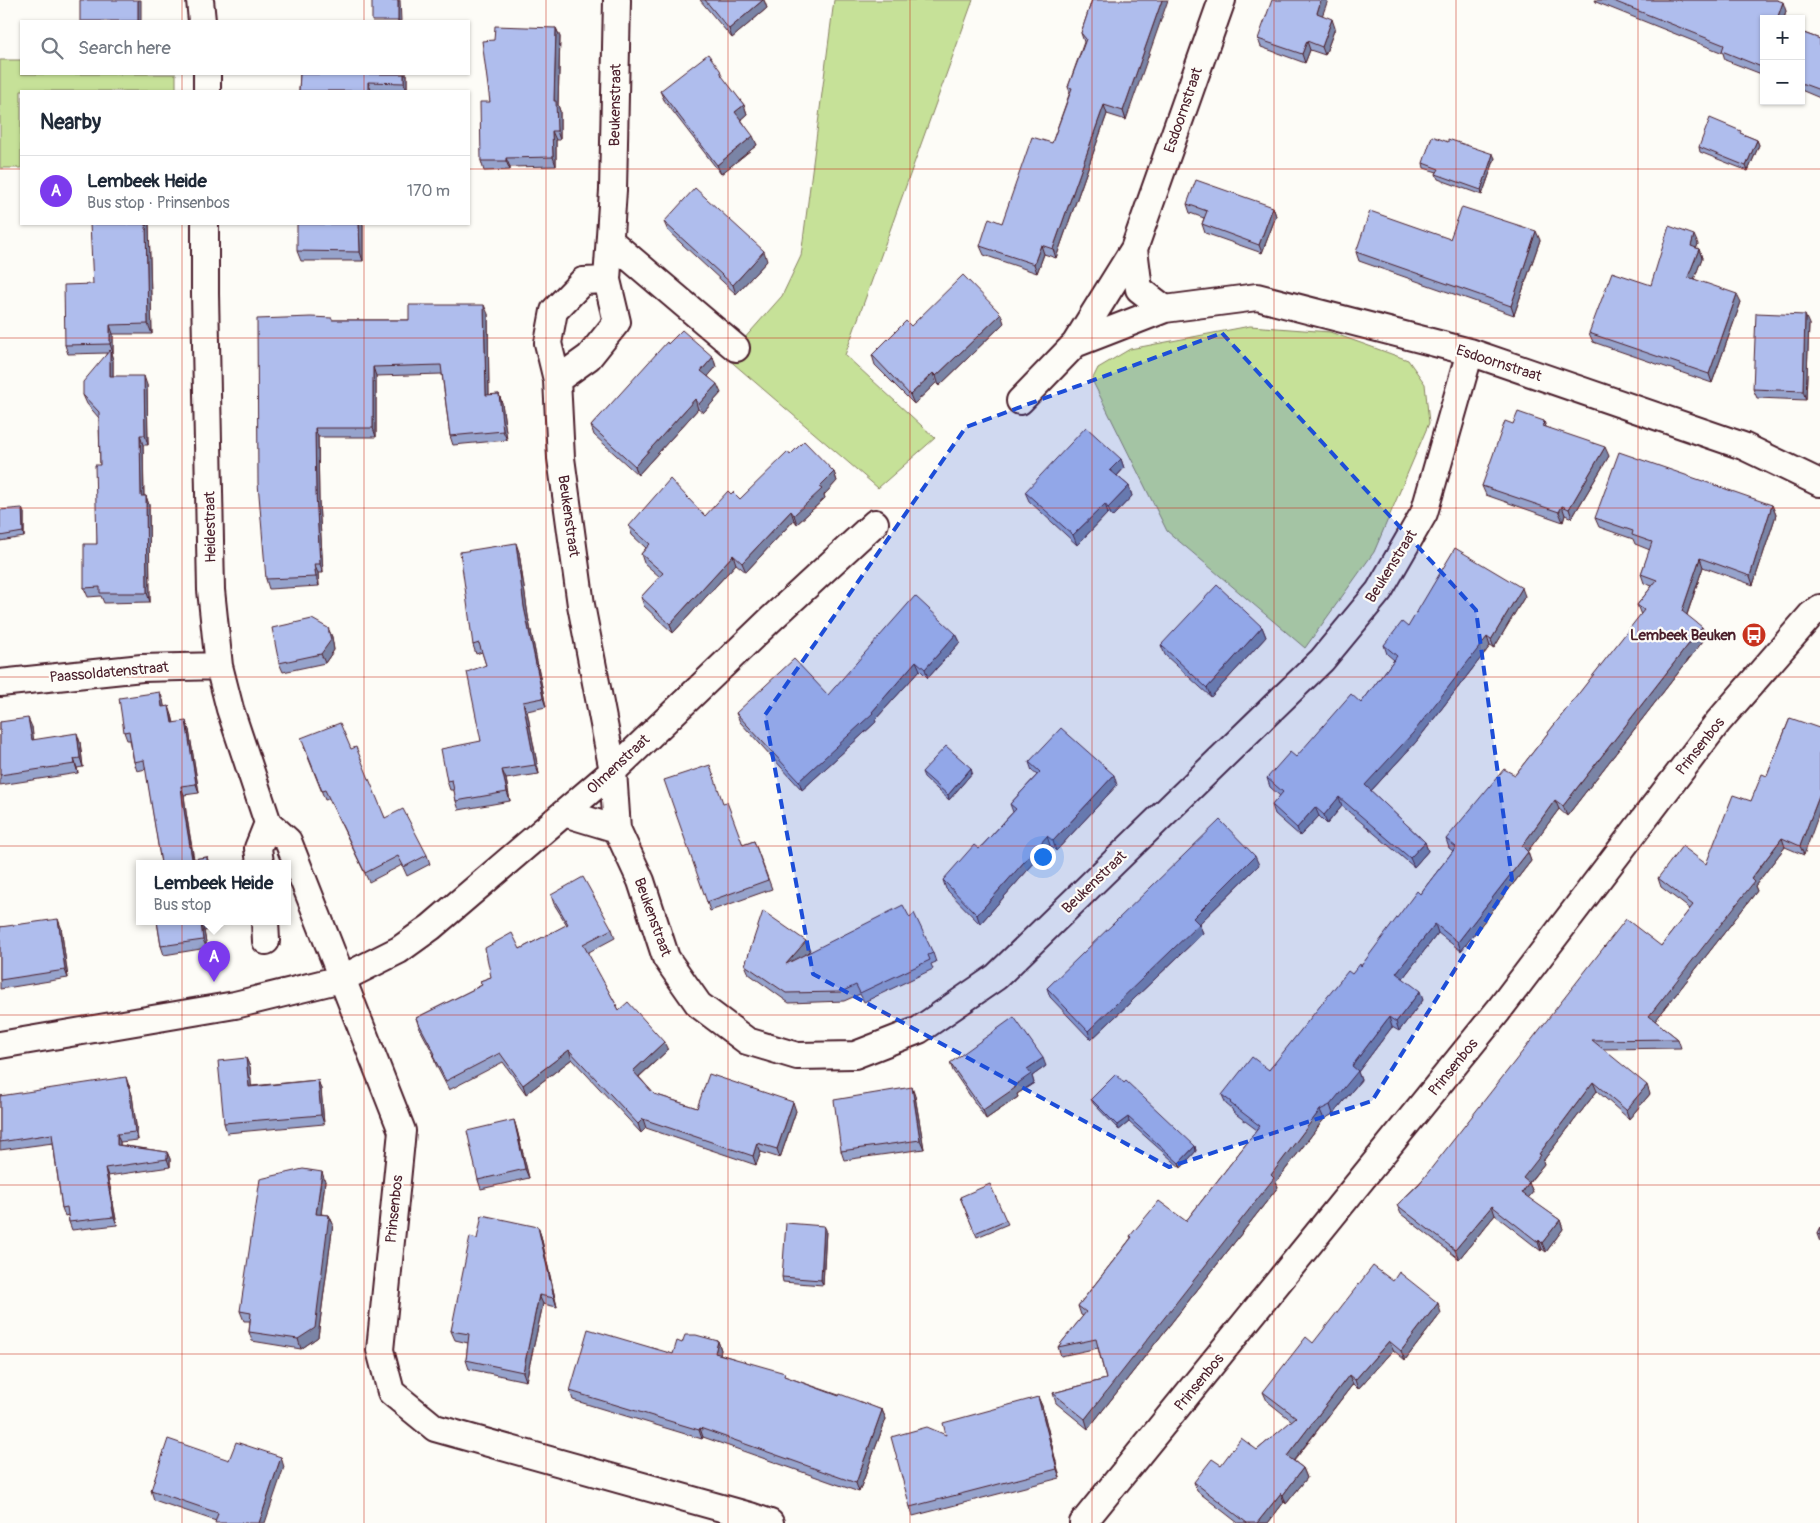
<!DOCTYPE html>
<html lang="en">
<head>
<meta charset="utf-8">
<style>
  :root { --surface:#fff; --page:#f6f6f7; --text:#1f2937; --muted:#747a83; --line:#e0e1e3; --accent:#7c3aed }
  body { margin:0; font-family:Pangolin,sans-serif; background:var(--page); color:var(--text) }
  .controls { position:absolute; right:15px; top:15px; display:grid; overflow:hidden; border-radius:0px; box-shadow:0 1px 4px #0004 }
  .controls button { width:45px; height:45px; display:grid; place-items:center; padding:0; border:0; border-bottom:1px solid var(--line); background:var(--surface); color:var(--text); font:25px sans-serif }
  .you { position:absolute; left:1042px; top:856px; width:18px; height:18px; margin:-12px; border:4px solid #fff; border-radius:50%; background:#1a73e8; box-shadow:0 0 0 8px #1a73e833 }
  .badge { display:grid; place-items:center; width:32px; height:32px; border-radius:50%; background:var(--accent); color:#fff; font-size:16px; font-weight:700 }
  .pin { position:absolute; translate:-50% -41px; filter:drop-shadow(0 1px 2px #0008) }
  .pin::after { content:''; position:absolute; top:26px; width:18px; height:15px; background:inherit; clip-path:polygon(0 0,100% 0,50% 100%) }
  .popup { position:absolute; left:136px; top:860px; width:155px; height:65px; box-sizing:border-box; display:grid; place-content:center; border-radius:0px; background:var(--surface); filter:drop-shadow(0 1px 4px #0005); font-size:16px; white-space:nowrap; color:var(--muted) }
  .popup b { font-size:19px; color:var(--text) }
  .popup::after { content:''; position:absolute; left:50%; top:100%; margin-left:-10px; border:10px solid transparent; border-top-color:var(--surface) }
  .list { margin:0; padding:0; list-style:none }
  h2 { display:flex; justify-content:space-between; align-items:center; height:65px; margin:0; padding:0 20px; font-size:21px }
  h2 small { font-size:16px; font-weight:400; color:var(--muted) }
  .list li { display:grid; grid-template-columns:32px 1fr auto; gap:15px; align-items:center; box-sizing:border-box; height:70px; padding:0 20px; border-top:1px solid var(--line) }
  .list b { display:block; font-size:19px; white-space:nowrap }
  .list p { margin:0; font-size:16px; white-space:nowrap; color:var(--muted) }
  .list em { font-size:16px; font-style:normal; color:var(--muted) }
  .icon { flex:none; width:28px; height:28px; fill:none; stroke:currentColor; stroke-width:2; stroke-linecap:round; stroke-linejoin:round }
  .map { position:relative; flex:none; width:1820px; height:1523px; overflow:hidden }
  .search { position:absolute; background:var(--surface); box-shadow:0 1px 4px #0004; left:20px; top:20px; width:450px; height:55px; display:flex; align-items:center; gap:12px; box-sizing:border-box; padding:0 18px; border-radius:0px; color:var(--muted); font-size:19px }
  .panel { position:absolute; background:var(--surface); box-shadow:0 1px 4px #0004; left:20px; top:90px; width:450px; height:135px; border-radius:0px }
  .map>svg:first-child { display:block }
  .green { fill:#c6e198; stroke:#888062 }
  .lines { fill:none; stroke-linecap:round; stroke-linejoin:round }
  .minor-casing { stroke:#4a1f2b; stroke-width:30 }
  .minor { stroke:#fdfcf7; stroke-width:26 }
  .wall { fill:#96a3cc; stroke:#4a1f2b }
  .shaded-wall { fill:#7a84a6; stroke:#4a1f2b }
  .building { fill:#afbded; stroke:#4a1f2b }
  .marked { fill:#1d4ed8; fill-opacity:0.2; stroke:#1d4ed8; stroke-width:4; stroke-dasharray:10 6; stroke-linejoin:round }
  .grid { fill:none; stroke:#c8321e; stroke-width:1; stroke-opacity:0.55 }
  .labels { text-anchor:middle; stroke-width:4.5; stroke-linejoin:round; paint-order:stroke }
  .street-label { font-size:15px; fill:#4a1f2b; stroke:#fdfcf7 }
  .poi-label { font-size:15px; font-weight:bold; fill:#4a1f2b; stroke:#fdfcf7; text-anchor:end }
</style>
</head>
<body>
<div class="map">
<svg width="1820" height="1523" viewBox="0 0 1820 1523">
  <rect width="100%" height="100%" fill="#fdfcf7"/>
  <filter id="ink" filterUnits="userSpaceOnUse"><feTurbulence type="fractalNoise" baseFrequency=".02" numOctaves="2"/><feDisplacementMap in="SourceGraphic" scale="10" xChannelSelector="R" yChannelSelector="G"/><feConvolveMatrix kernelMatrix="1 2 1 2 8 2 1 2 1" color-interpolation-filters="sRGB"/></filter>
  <g filter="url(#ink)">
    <!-- green -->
    <path class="green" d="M834,0H973L845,355L935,438L878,488L727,358L782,296L801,256Z
      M0,60H21V74H176V91H21V168H0Z
      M1250,326L1330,332L1408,360L1425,384L1429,423L1374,552L1305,648L1167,531L1092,380L1098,368L1130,349Z"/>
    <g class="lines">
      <defs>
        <path id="minor" d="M200,0L202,21
          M617,0L613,190L607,280L617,322L589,357L557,380L561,458L581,605L613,771L617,829L641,881L666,958L699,1005L747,1041L797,1056L855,1055L919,1030L996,977L1322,660L1379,591L1424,513L1470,352
          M207,91V74
          M205,224V294L211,590L219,666L230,709L268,823L288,841L402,1131L380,1350L391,1392L435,1428L750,1516L770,1523
          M610,241L736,348
          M1165,309L1139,289L1134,249L1222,0
          M1075,344L1134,249
          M557,380L548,343L554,311L583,281L607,280
          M1020,401L1075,344L1165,309L1257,297L1470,352L1743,446L1820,483
          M0,683L142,668L219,666
          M564,813L617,829
          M260,863L258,848L268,823
          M265,921L266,941
          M0,1045L235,1005L341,979L399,950L431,927L613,771L769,621L875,523
          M1083,1523L1498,1011L1718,722L1811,615L1820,608"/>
      </defs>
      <!-- minor casing -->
      <use href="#minor" class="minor-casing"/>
      <!-- minor -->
      <use href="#minor" class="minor"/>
    </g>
    <!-- wall -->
    <path class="wall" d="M700,0H764L767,8L732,38Z
      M1092,0L1126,120L1107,114L1056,258L1044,254L1037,273L984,255L980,246L1002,223L1052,143L1070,92L1068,87L1084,42L1081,33Z
      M1595,0H1777L1786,11L1784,19H1764V75L1725,60L1723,53L1596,2Z
      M1322,15L1335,28L1325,55L1310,50L1305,63L1261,47L1258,39Z
      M556,28L560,37L558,105L560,111V140H556V166L510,167V170L484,171L481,161L490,102L494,40Z
      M1801,32L1820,39V98L1801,90Z
      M300,74H407V91L371,90V91H299Z
      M723,79L744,105L747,114L741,119L757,145L721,174L664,100L660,91Z
      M1742,134L1757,140L1759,145L1748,171L1700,152L1699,147Z
      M1495,158L1482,195L1438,179L1436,174L1437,172L1424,168L1423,163Z
      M1187,204L1273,207L1276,216L1262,253L1205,233L1202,224L1204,218L1190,213Z
      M664,222L767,261L736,294L668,231Z
      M149,224L152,334H113V353H111L113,360V376L147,385L148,445H143L144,496H146L149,505L150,602L104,603L101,596L88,597L84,588L97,544L100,465L99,418L87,404L83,395L107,353L68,354L65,345L93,284Z
      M363,224V261H301L297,251Z
      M1450,239L1540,240L1514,315L1359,261L1356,252Z
      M1698,244L1696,248L1699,249L1702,258L1694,279L1741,302L1712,383L1593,342L1589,333L1651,285Z
      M488,314L489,395L499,394L502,403L507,440L453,445L450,436L442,374L376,376V437H318L319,502L323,573H318L319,586L269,589L266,579L333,320H409Z
      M1004,323L939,386L936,383L914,404L875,365L872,355Z
      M1809,324L1806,400L1757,398L1753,389Z
      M668,344L713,357L716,367L708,376L721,393L703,413L698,409L638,475L594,435L591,426Z
      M1544,421L1546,427L1609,456L1572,518L1565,515L1563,522L1486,495L1482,486L1513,424Z
      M790,455L834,472L837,481L824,495L825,498L797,524L794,520L746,572L736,564L673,633L644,606L641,597L660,577L644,563L641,554L646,548L632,535L629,526L705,516L731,494L740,499Z
      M1121,459L1124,468L1117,476L1129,486L1132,496L1112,517L1108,513L1077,545L1029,501L1025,492Z
      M1772,505L1776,515L1753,585L1703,567L1687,615L1706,637L1567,816L1559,809L1527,852L1531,861L1461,951L1438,933L1403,978L1423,1000L1399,1031L1392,1027L1358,1072L1361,1080L1333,1114L1324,1119L1276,1182L1278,1187L1088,1429L1056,1403L1053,1393L1106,1379L1098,1348L1061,1356L1058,1347L1083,1316L1081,1315L1078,1306L1131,1238L1130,1236L1186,1221L1257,1130L1233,1112L1232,1109L1226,1104L1222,1095L1269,1070L1352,974L1361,966L1420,894L1453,851L1449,848L1446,839L1515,775L1641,615L1637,605L1652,586L1644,583L1641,574L1650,550L1635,544L1633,539L1599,527L1595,518Z
      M0,510L24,513V537L0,541Z
      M519,552L528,616L546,707L527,711L539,774L506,779L510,801L459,810L456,801L454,790H450L447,781L481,741L486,665L482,652L476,654L473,645Z
      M1525,596L1494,648L1490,646L1416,742L1371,791L1425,842L1428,851L1414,867L1342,806L1327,824L1319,816L1300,836L1275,814L1272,805L1280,796L1270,787L1267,778L1296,757L1361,703L1394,660L1387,654L1384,645L1408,627Z
      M1262,627L1266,637L1211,697L1165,655L1161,645Z
      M328,628L332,637L334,650L325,663L283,672L279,663Z
      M956,634L960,642L928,678L920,670L875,720L876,722L802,790L740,722L736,713L828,695Z
      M163,700L164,707L172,715L174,723L189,730L199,793L184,795L186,812L194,859L207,857L209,863H161L146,769L137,771L134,762L130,740H127L124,732Z
      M1790,718L1804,855L1785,847L1755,886L1757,891L1655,1021L1678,1039L1681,1048L1603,1049L1650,1094L1629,1119L1597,1091L1543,1161L1544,1164L1529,1183L1533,1192L1528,1198L1560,1220L1563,1229L1546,1252L1542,1249L1541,1251L1495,1215L1459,1259L1401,1214L1397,1205L1661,946L1690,909L1661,887L1658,878L1706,864L1751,801L1767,776Z
      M0,722L32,727L33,740L80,742L83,767L77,768L78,773L0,785Z
      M304,747L351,749L385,818L427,855L430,864L407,876L402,865L369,882L329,799L325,800Z
      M1029,762L1117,785L1056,851L1050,845L980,924L946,889L943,880L979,849L1013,812L1010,804L1037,775L1032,771Z
      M971,768L972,773L949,800L924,777L922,772Z
      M723,803L743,845L754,841L772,889L710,911L707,902Z
      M1259,865L1199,924L1203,933L1091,1040L1050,997L1047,988Z
      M551,895L612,929L615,938L587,953L619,1010L668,1050L639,1077L654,1094L697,1108L796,1111L780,1158L761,1152L756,1165L646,1128L641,1133L572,1059L526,1094L503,1062L449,1090L436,1065L433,1056L434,1055L419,1027L416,1018L482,985L480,981L491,977L520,949L567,925L554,904Z
      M910,918L933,953L936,962L931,964L933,969L864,1002L860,994L844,1001L789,1003L749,974L745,965L810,950L807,953Z
      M157,921H218L219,929L204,931L207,948L164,955L161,946Z
      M0,927H61L68,978L0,989Z
      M246,1058L250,1067L251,1086L318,1080L321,1089L324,1124L227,1133L224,1123Z
      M950,1063L1046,1066L1032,1076L1034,1083L1017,1094L1018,1097L986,1119L953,1071Z
      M129,1085L132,1095L138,1140L120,1142V1145L167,1152L170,1159V1167L108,1176L117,1225L72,1230L69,1222L68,1215L65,1216L62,1208L53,1143L0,1150V1096Z
      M915,1096L924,1149L844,1160L841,1151Z
      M1091,1099L1195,1146L1196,1151L1181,1168L1129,1122L1119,1130L1093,1103Z
      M514,1120L517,1130L529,1178L481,1189L478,1180Z
      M325,1181L321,1214L329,1215L333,1224L318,1337L301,1349L252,1341L249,1332L250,1321H244L240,1311Z
      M960,1197L1006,1220L1008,1224L977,1237Z
      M824,1226L826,1230L823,1285L783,1282L782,1277Z
      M538,1227L541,1236L557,1307L543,1304L526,1381L469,1369L466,1360L468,1343L455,1340L451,1331L477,1239Z
      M1820,1228V1242L1817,1234Z
      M1441,1313L1405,1360L1393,1350L1358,1389L1353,1384L1294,1461L1303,1468L1307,1478L1286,1504L1284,1502L1268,1523H1238L1197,1491L1194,1482L1221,1465L1257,1450L1292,1421L1267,1401L1263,1392L1313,1343Z
      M718,1341L721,1350L720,1354L882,1410L886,1419L859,1492L703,1437L702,1439L573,1400L570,1391L673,1354L682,1343Z
      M1038,1397L1042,1406L1060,1478L913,1516L910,1507L946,1435Z
      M229,1460L284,1467L216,1521L154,1500L151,1490Z"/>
    <!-- shaded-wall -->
    <path class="shaded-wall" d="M138,0H141V21H138Z
      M398,0H400L401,21H398Z
      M763,0H764L767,8L732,38L729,29Z
      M1162,0H1168L1126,120L1123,111Z
      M1321,0H1328L1320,22L1317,13Z
      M1783,2L1786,11L1784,19H1777Z
      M1332,19L1335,28L1325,55L1322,47Z
      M556,28L560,37L558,105L560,111V140L557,131L554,101Z
      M1307,41L1310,50L1305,63L1302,54Z
      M404,74H407V91L404,83Z
      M368,82L371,90V91H368Z
      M744,105L747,114L739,121L735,112Z
      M1104,105L1107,114L1056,258L1053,249Z
      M552,131L556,140V166L553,157Z
      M753,136L757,145L721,174L717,165Z
      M1757,140L1759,145L1748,171L1746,166Z
      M1493,154L1495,158L1482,195L1481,190Z
      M506,158L510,167V170L506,161Z
      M1273,207L1276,216L1262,253L1259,245Z
      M146,224H149L152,334L148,324Z
      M359,224H363V261L360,252Z
      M1536,231L1540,240L1514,315L1511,306Z
      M1694,235L1698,244L1694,255L1691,246Z
      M1041,245L1044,254L1037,273L1034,264Z
      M1699,249L1702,258L1692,285L1688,277Z
      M764,251L767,261L736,294L733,285Z
      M1737,294L1741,302L1712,383L1709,374Z
      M484,305L488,314L489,404L486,395Z
      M1001,314L1004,323L939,386L936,376Z
      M1805,315L1809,324L1806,400L1803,391Z
      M110,325L113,334V353L110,344Z
      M110,350L113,360V386L110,376Z
      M713,357L716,367L705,380L701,371Z
      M373,367L376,376V437L373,428Z
      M933,373L936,383L914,404L910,395Z
      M144,376L147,385L148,445L145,435Z
      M717,384L721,393L703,413L699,404Z
      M499,394L502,403L507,440L503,431Z
      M695,399L698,409L638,475L635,466Z
      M315,428L318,437L319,502L323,573L320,564L316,493Z
      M140,435L143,445L144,505L141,496Z
      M1605,447L1609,456L1572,518L1569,509Z
      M1121,459L1124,468L1114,479L1110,470Z
      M834,472L837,481L824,495L825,498L797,524L794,515L819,487Z
      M1129,486L1132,496L1112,517L1108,508Z
      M146,496L149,505L150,602L147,593Z
      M1105,504L1108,513L1077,545L1073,535Z
      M1772,505L1776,515L1753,585L1750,576Z
      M1562,506L1565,515L1563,522L1559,512Z
      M22,508L24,513V537L23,532Z
      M791,511L794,520L746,572L742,563Z
      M516,543L519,552L528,616L546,707L543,698L524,607Z
      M733,555L736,564L673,633L670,624Z
      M1700,558L1703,567L1685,620L1682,611Z
      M314,564L318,573L319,586L316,577Z
      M1522,588L1525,596L1494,648L1491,640Z
      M1262,627L1266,637L1211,697L1207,688Z
      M1702,627L1706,637L1567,816L1563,806Z
      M328,628L332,637L334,650L325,663L321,654Z
      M956,634L960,642L928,678L925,669Z
      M1487,637L1490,646L1416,742L1368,794L1365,785Z
      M916,661L920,670L875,720L876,722L802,790L799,781L872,712Z
      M160,692L163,700L166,715L162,707Z
      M523,702L527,711L539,774L535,765Z
      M169,706L172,715L175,732L172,723Z
      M28,718L32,727L35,749L32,740Z
      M186,721L189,730L199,793L196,784Z
      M77,733L80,742L83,767L80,758Z
      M74,759L77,768L78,773L75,764Z
      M971,768L972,773L949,800L948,795Z
      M502,770L506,779L510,801L507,792Z
      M1114,775L1117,785L1056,851L1053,841Z
      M181,786L184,795L186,812L194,863L192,859L183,804Z
      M1820,794V811L1804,855L1800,846Z
      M1339,797L1342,806L1327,824L1324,815Z
      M1555,800L1559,809L1525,855L1522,846Z
      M1315,807L1319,816L1300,836L1297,828Z
      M1047,836L1050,845L980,924L977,915Z
      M1782,838L1785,847L1755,886L1757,891L1652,1025L1649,1016Z
      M1425,842L1428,851L1414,867L1410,858Z
      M1528,852L1531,861L1461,951L1458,942Z
      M1255,856L1259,865L1199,924L1203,933L1091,1040L1088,1031L1193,918Z
      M58,919L61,927L68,978L65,970Z
      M201,923L204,931L207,948L203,940Z
      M1435,924L1438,933L1400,982L1396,973Z
      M806,941L810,950L789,973L786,964Z
      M1420,991L1423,1000L1399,1031L1396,1022Z
      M1389,1017L1392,1027L1358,1072L1361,1080L1333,1114L1330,1105L1352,1066Z
      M664,1042L668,1050L636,1079L633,1071Z
      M569,1050L572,1059L526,1094L523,1085Z
      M246,1058L250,1067L252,1096L249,1087Z
      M1043,1058L1046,1066L1032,1076L1034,1083L1017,1094L1018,1097L986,1119L983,1110L1014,1086L1027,1069Z
      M126,1077L132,1095L138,1140L135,1132Z
      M318,1080L321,1089L324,1124L321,1115Z
      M1593,1082L1597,1091L1543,1161L1544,1164L1526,1186L1523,1178L1539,1154Z
      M1647,1085L1650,1094L1629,1119L1626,1110Z
      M912,1087L915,1096L924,1149L920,1140Z
      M793,1102L796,1111L780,1158L777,1149Z
      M1320,1110L1324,1119L1276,1182L1278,1187L1088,1429L1085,1419Z
      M1128,1117L1129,1122L1119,1130L1117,1125Z
      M643,1119L646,1128L641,1133L638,1124Z
      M514,1120L517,1130L529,1178L525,1169Z
      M117,1134L120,1142V1153L117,1145Z
      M757,1143L761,1152L756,1165L753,1156Z
      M1195,1146L1196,1151L1181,1168L1179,1163Z
      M167,1152L170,1159V1167L167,1159Z
      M105,1168L108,1176L117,1225L114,1217Z
      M322,1172L325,1181L320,1223L316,1214Z
      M1529,1183L1533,1192L1525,1202L1522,1193Z
      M1492,1206L1495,1215L1459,1259L1455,1250Z
      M329,1215L333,1224L318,1337L301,1349L298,1339Z
      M1560,1220L1563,1229L1546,1252L1542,1243Z
      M824,1226L826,1230L823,1285L821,1280Z
      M538,1227L541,1236L557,1307L554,1298Z
      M1539,1240L1542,1249L1541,1251L1538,1242Z
      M539,1295L543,1304L526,1381L523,1372Z
      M1438,1303L1441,1313L1405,1360L1401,1351Z
      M718,1341L721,1350L718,1362L715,1353Z
      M1389,1341L1393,1350L1358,1389L1355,1380Z
      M1349,1375L1353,1384L1290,1465L1287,1456Z
      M1038,1397L1042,1406L1060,1478L1057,1469Z
      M882,1410L886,1419L859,1492L856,1483Z
      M700,1428L703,1437L702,1439L699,1430Z
      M281,1457L284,1467L265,1523H259Z
      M1303,1468L1307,1478L1286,1504L1283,1495Z
      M1281,1493L1284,1502L1268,1523H1257Z"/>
    <!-- building -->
    <path class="building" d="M80,0H138V21H80Z
      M372,0H398V21H372Z
      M705,0H763L729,29Z
      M1092,0H1162L1123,111L1104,105L1053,249L1041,245L1034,264L980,246L989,218L1002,223L1032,137L1052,143L1072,88L1068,87L1086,39L1081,33Z
      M1272,0H1321L1317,13L1332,19L1322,47L1307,41L1302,54L1258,39Z
      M1611,0H1777L1783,2L1777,19H1764V68L1722,51L1724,45Z
      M495,26L556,28L554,101H556L557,131H552L553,157L506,158V161H481L480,102H490L482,41L494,40Z
      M1801,32L1820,39V90L1801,83Z
      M708,54L720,70L722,76L744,105L735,112L753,136L717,165L660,91Z
      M300,74H404V83L368,82V91H299Z
      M1710,118L1741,131L1740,133L1757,140L1746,166L1699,147Z
      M1432,136L1448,142V139L1493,154L1481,190L1436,174L1439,169L1423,163Z
      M1196,180L1273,207L1259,245L1202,224L1207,211L1187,204Z
      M695,188L764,251L733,285L664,222Z
      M1462,207L1536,231L1511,306L1356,252L1370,211L1450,239Z
      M90,224H146L148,324L110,325V344L65,345L64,285L93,284Z
      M297,224H359L360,252L297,251Z
      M1669,226L1694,235L1691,246L1699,249L1688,277L1737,294L1709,374L1589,333L1612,272L1651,285Z
      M963,275L1001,314L936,376L933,373L910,395L872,355L906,321L911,326Z
      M409,305H484L486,395L499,394L503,431L450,436L441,365L373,367V428H315L316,493L320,564H314L316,577L266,579L258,483L257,319L311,317L332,318V320H409Z
      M1756,313L1805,315L1803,391L1753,389Z
      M682,330L713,357L701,371L717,384L699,404L695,399L635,466L591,426L667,342L668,344Z
      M110,350V376H144L145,435H140L141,496H146L147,593H100V587L84,588V544H97L95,465H100L99,412L83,395V382Z
      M1518,412L1544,421L1543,426L1605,447L1569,509L1562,506L1559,512L1482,486L1505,421L1513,424Z
      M1086,427L1121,459L1110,470L1129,486L1108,508L1105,504L1073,535L1025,492Z
      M804,441L834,472L819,487L822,489L794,515L791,511L742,563L733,555L670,624L641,597L663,573L641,554L650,544L629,526L670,479L705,516L728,491L731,494L733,492L740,499L788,452L790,455Z
      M1619,452L1772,505L1750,576L1700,558L1682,611L1702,627L1563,806L1555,800L1522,846L1528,852L1458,942L1435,924L1396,973L1420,991L1396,1022L1389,1017L1352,1066L1358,1071L1330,1105L1320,1110L1271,1175L1274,1178L1085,1419L1053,1393L1106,1379L1096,1339L1058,1347L1086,1312L1078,1306L1132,1237L1130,1236L1159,1201L1186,1221L1260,1126L1230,1103L1231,1102L1222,1095L1252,1057L1269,1070L1348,971L1352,974L1360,964L1361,966L1417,891L1420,894L1456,847L1446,839L1504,769L1515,775L1644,610L1637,605L1657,580L1641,574L1652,542L1632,535L1633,531L1595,518Z
      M22,508L23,532L0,536V510Z
      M516,543L524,607L543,698L523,702L535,765L502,770L507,792L456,801L452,780L447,781L441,749L481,741L467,672L486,665L479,643L473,645L460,552Z
      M1455,548L1522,588L1491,640L1487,637L1413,733L1365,785L1425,842L1410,858L1339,797L1324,815L1315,807L1297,828L1272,805L1283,792L1267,778L1290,752L1296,757L1351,694L1361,703L1397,656L1384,645L1402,622L1408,627Z
      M1217,585L1262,627L1207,688L1161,645Z
      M915,596L956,634L925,669L916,661L872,712L873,713L799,781L736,713L794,659L828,695Z
      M312,619L328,628L331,640L321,654L279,663L272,628Z
      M160,692L162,707L169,706L172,723L186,721L196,784L181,786L183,804L192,859L207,857V863H161L144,760L134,762L129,731L124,732L119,698Z
      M28,718L32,740L77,733L80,758L74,759L75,764L0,775V722Z
      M1790,718L1819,728L1820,725V794L1800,846L1782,838L1751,879L1754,882L1649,1016L1678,1039L1592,1040L1647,1085L1626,1110L1593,1082L1539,1154L1541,1155L1523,1178L1529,1183L1522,1193L1560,1220L1542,1243L1539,1240L1538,1242L1492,1206L1455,1250L1397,1205L1419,1184L1626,919L1661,946L1693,905L1658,878L1682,846L1706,864L1733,795L1751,801L1762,774L1767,776Z
      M340,723L351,749L356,747L385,818L403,809L427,855L404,867L398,856L365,873L325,790L322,791L301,738Z
      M1061,728L1114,775L1053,841L1047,836L977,915L943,880L974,845L979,849L1016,809L1010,804L1040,772L1029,762Z
      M946,746L971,768L948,795L922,772Z
      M710,765L723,803L727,802L743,845L754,841L768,880L707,902L664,780Z
      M1220,820L1255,856L1193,918L1199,924L1088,1031L1047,988Z
      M583,877L612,929L583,944L619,1010L628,1002L664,1042L633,1071L654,1094L697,1108L709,1074L793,1102L777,1149L757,1143L753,1156L643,1119L638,1124L569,1050L523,1085L500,1053L446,1081L433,1056L435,1054L416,1018L482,985L480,981L491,977L485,948L512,933L520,949L568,924L551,895Z
      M903,905L910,918L914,913L933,953L928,955L930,960L860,993L856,985L841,992L786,993L745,965L763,911L806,941L786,964Z
      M58,919L65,970L0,980V927Z
      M157,921H213L201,923L203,940L161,946Z
      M1014,1017L1043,1058L1027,1069L1031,1074L1014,1086L1015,1088L983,1110L950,1063Z
      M246,1058L249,1087L318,1080L321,1115L224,1123L218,1061Z
      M1116,1074L1124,1083L1126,1081L1195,1146L1179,1163L1128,1117L1117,1125L1091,1099Z
      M126,1077L128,1087H129L135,1132L117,1134V1145L167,1152V1159L105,1168L114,1217L69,1222L67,1207L62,1208L52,1134L0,1142V1096Z
      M912,1087L920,1140L841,1151L834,1100Z
      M514,1120L525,1169L478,1180L467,1131Z
      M303,1169L322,1172L316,1214L329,1215L315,1328L298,1339L249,1332L251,1313L240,1311L260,1179Z
      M990,1184L1006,1220L975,1233L960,1197Z
      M482,1215L538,1227L554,1298L539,1295L523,1372L466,1360L469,1334L451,1331L470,1237L477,1239Z
      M786,1223L824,1226L821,1280L782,1277Z
      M1820,1228V1235L1817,1234Z
      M1373,1266L1393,1281L1399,1272L1438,1303L1401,1351L1389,1341L1355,1380L1349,1375L1287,1456L1303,1468L1283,1495L1281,1493L1257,1523H1247L1194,1482L1212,1459L1221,1465L1241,1438L1257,1450L1296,1417L1263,1392L1306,1337L1313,1343Z
      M588,1329L673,1354L677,1341L682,1343L685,1335H696L718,1341L715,1353L785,1373L784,1376L839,1396L840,1394L882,1410L856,1483L700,1428L699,1430L570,1391Z
      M1038,1397L1057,1469L910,1507L891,1437L927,1427L946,1435L943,1423Z
      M168,1439L229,1460L236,1442L281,1457L259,1523H215L218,1513L151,1490Z"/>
  </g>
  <!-- marked area -->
  <path class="marked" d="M1222,333L1476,610L1512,879L1372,1101L1169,1167L813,974L765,715L966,427Z"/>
  <!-- grid -->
  <path class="grid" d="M182,0V21M364,0V21M546,0V1523M728,0V1523M910,0V1523M1092,0V1523M1274,0V1523M1456,0V1523M1638,0V1523M182,74V91M364,74V91M0,169H21M469,169H1820M182,224V1523M364,224V1523M0,338H1820M0,508H1820M0,677H1820M0,846H1820M0,1015H1820M0,1185H1820M0,1354H1820"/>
  <!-- icons -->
  <defs>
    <symbol id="bus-disc" viewBox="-11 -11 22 22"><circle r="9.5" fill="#c8321e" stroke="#fdfcf7"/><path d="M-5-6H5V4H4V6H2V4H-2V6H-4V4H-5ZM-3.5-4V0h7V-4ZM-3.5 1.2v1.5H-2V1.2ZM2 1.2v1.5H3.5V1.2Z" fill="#fff"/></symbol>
  </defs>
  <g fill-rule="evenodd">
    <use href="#bus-disc" x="1740" y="621" width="28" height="28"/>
  </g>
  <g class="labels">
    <!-- street labels -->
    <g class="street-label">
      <text transform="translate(615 105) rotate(-89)" y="5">Beukenstraat</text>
      <text transform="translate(1183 110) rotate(-71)" y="5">Esdoornstraat</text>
      <text transform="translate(1499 363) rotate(18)" y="5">Esdoornstraat</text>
      <text transform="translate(569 516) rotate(82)" y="5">Beukenstraat</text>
      <text transform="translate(210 527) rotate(-91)" y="5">Heidestraat</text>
      <text transform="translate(1391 566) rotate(-58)" y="5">Beukenstraat</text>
      <text transform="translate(109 672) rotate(-5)" y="5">Paassoldatenstraat</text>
      <text transform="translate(1700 746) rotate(-52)" y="5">Prinsenbos</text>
      <text transform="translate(618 764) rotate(-43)" y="5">Olmenstraat</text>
      <text transform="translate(1094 882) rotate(-44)" y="5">Beukenstraat</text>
      <text transform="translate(653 917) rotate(70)" y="5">Beukenstraat</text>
      <text transform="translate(1453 1067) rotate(-51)" y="5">Prinsenbos</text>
      <text transform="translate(394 1209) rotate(-84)" y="5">Prinsenbos</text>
      <text transform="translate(1199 1382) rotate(-51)" y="5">Prinsenbos</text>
    </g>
    <!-- poi labels -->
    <g class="poi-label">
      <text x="1736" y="640">Lembeek Beuken</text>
    </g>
  </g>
</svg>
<div class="controls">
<button>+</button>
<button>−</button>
</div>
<div class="you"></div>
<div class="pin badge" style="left:214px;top:982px">A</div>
<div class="popup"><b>Lembeek Heide</b>Bus stop</div>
<div class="search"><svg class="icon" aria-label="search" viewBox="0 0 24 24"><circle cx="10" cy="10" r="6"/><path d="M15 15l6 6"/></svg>Search here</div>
<section class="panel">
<h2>Nearby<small></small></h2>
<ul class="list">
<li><span class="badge">A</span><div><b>Lembeek Heide</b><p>Bus stop · Prinsenbos</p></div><em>170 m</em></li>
</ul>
</section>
</div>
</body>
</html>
